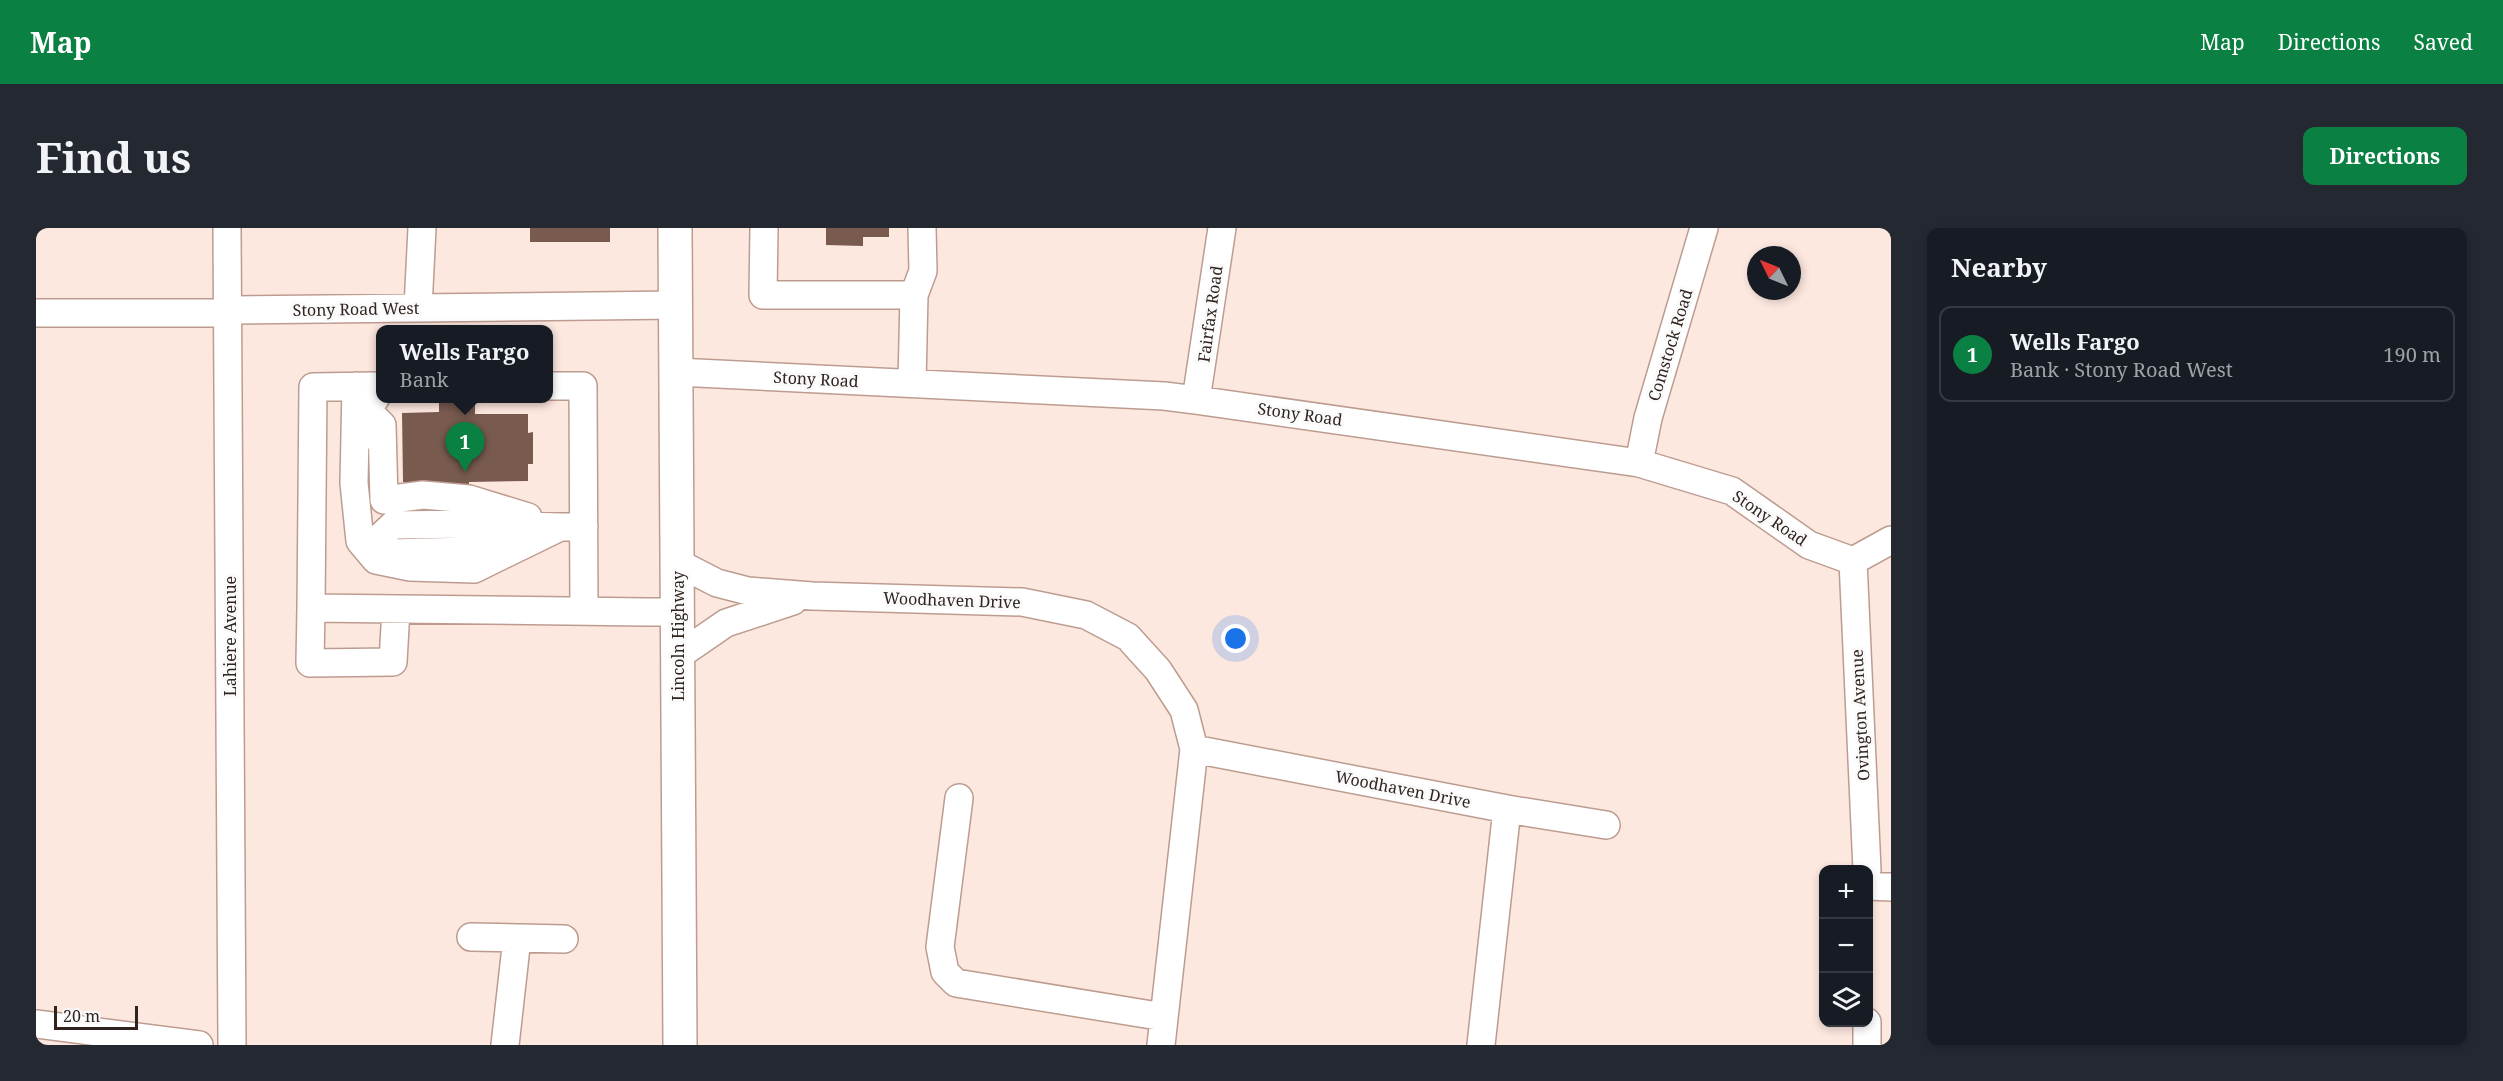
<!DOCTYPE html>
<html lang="en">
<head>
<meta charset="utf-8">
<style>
  :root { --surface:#171b24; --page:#242831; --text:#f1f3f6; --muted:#9ea1a6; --line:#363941; --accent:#0b8043 }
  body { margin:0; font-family:"Noto Serif",serif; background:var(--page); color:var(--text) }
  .controls { position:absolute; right:18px; bottom:18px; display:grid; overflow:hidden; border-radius:12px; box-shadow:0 3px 9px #0003 }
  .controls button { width:54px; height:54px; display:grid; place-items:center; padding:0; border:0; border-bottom:2px solid var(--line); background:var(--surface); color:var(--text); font:30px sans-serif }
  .compass { position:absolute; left:1711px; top:18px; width:54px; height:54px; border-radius:50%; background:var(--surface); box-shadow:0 3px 9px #0003; rotate:313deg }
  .scale { position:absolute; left:18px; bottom:15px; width:84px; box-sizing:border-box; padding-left:6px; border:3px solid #31241f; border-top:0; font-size:16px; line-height:21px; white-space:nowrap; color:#31241f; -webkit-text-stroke:4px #fafafa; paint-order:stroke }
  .you { position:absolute; left:1200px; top:411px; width:21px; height:21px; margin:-15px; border:4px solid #fff; border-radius:50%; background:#1a73e8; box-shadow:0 0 0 9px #1a73e833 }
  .badge { display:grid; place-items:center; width:39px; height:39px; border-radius:50%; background:var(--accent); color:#fff; font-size:20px; font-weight:700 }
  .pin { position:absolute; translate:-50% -50px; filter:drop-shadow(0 2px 3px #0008) }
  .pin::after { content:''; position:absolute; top:32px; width:21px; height:18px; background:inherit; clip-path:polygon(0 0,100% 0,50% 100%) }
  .popup { position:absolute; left:340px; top:97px; width:177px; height:78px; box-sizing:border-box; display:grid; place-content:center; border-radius:12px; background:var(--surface); filter:drop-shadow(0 2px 4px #0005); font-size:20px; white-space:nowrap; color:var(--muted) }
  .popup b { font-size:22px; color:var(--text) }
  .popup::after { content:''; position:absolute; left:50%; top:100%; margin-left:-12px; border:12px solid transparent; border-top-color:var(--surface) }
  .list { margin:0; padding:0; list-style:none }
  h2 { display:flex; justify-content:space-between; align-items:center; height:78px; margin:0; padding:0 24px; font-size:26px }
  h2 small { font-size:20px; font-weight:400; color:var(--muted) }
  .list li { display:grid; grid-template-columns:39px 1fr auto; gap:18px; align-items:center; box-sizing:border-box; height:96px; margin:0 12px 12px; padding:0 12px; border:2px solid var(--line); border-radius:12px }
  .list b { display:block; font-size:22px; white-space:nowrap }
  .list p { margin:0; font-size:20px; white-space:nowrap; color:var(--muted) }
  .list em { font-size:20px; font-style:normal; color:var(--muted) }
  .icon { flex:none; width:33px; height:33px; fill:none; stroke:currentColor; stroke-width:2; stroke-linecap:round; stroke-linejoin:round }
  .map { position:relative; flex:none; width:1855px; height:817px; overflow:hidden; border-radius:12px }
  header { display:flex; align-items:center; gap:36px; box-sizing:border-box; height:84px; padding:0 30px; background:var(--accent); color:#fff }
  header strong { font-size:28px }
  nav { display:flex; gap:33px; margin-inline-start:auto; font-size:21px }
  .intro { display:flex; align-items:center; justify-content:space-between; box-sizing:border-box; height:144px; padding:0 36px }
  h1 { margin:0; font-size:42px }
  .button { padding:15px 27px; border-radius:12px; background:var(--accent); color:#fff; font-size:21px; font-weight:700 }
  main { display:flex; gap:36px; padding:0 36px }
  aside { flex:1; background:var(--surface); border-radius:12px; box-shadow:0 3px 9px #0003 }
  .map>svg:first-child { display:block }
  .building { fill:#785a4f }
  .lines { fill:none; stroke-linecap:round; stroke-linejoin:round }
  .minor-casing { stroke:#bd9c90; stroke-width:30 }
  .major-casing { stroke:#bd9c90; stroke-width:36 }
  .minor { stroke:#fff; stroke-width:27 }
  .major { stroke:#fff; stroke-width:33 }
  .labels { text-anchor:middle; stroke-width:6; stroke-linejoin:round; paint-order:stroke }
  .street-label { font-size:16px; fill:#31241f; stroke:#fafafa }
</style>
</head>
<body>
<header>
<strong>Map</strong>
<nav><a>Map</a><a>Directions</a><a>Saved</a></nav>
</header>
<div class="intro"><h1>Find us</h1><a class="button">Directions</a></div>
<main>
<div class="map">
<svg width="1855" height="817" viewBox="0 0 1855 817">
  <rect width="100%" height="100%" fill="#fde8e0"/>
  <!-- building -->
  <path class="building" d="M494,0H574V14H494Z
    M790,0H853V9H827V18L790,17Z
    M403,171H439V186H492V205L497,204V236H492V253L433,254V310L388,329V254H367L366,185L403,184Z"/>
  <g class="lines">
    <defs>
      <path id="minor" d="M191,0L196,817
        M728,0L727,67H878L876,155
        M878,67L887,43L886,0
        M382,80L386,0
        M0,85H193L200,82L640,77
        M641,144L1128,168L1160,172L1603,235L1696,263L1773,317L1817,333L1855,312
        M320,158L318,255L324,313L340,332L374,339L438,341L524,299H548
        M513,158H547L548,383
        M1160,172L1186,0
        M337,188L346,197L348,272L387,267L433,271L492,289
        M332,207V182L345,161
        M1603,235L1612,190L1668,0
        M433,296L524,299L433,323L355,325L342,311L357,297Z
        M1817,333L1831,642
        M642,335L681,355L712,363L776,368L986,374L1050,387L1092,409L1122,442L1148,482L1158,521L1125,817
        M275,380L277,159L337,158
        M360,381L357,434L274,435L275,380L611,384H641
        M642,428L690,395L757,373
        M1158,521L1471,581L1570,597
        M923,570L904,719L909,744L920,755L1128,789
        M1832,658L1855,659
        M435,709L528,711
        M0,796L163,817
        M469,817L481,710
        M1445,817L1471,581
        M1831,817V794"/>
      <path id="major" d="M639,0L644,817"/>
    </defs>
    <!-- minor casing -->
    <use href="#minor" class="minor-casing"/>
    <!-- major casing -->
    <use href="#major" class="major-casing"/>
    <!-- minor -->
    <use href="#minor" class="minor"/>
    <!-- major -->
    <use href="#major" class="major"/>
  </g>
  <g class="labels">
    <!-- street labels -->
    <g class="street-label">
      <text transform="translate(320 81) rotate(-1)" y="6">Stony Road West</text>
      <text transform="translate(1174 86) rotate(-82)" y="6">Fairfax Road</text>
      <text transform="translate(1634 117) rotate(-73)" y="6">Comstock Road</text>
      <text transform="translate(780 151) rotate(3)" y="6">Stony Road</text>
      <text transform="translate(1264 186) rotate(8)" y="6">Stony Road</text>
      <text transform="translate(1734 290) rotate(34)" y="6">Stony Road</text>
      <text transform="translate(916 372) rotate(2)" y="6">Woodhaven Drive</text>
      <text transform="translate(194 408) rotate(-90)" y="6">Lahiere Avenue</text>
      <text transform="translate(642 408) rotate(-90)" y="6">Lincoln Highway</text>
      <text transform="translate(1824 487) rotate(-93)" y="6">Ovington Avenue</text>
      <text transform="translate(1367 561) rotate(11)" y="6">Woodhaven Drive</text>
    </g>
  </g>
</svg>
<div class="controls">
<button>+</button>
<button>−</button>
<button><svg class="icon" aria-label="layers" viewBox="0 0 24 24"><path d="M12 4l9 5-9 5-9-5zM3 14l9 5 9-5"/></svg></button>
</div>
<svg class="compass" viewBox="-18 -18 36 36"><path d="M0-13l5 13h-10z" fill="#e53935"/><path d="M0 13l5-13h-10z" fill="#9ea1a6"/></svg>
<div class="scale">20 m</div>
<div class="you"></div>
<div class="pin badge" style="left:429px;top:244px">1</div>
<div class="popup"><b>Wells Fargo</b>Bank</div>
</div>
<aside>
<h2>Nearby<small></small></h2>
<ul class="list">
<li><span class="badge">1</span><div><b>Wells Fargo</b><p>Bank · Stony Road West</p></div><em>190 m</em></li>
</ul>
</aside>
</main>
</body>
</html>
